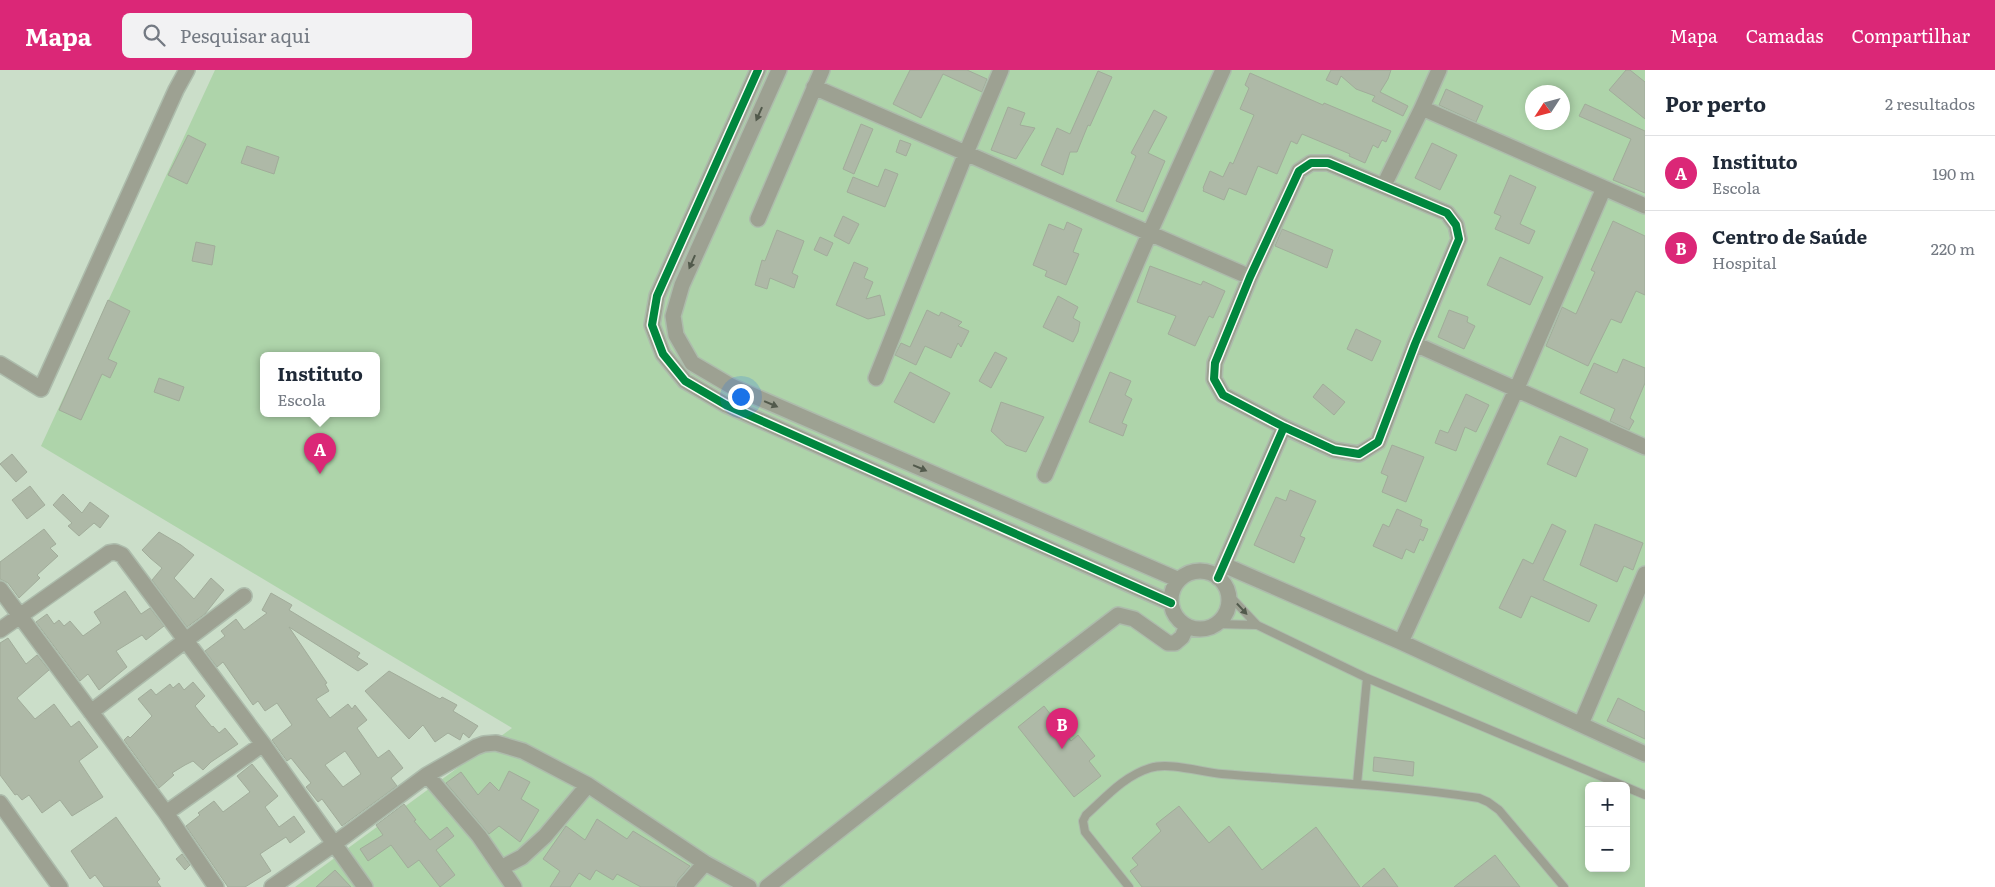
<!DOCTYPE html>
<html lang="pt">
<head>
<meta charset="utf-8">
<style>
  :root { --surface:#fff; --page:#f2f2f3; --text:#1f2937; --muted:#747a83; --line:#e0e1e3; --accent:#db2777 }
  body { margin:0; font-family:Literata,serif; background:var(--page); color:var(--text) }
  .controls { position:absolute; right:15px; bottom:15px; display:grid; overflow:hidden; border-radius:8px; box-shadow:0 2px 8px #0003 }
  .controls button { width:45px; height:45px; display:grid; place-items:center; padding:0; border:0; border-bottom:1px solid var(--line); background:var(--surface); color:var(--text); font:25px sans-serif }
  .compass { position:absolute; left:1525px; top:15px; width:45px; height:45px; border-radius:50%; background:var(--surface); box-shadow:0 2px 8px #0003; rotate:234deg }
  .you { position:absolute; left:740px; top:326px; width:18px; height:18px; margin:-12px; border:4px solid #fff; border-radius:50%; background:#1a73e8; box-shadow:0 0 0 8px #1a73e833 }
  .badge { display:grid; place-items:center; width:32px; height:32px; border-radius:50%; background:var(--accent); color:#fff; font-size:16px; font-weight:700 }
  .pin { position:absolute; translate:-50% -41px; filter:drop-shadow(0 1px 2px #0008) }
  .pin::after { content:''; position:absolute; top:26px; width:18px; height:15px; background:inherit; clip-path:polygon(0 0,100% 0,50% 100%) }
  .popup { position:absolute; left:260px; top:282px; width:120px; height:65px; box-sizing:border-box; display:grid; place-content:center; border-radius:8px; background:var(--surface); filter:drop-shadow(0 1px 4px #0005); font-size:16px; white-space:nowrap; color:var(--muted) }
  .popup b { font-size:19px; color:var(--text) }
  .popup::after { content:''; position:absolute; left:50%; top:100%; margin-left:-10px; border:10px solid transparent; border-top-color:var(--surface) }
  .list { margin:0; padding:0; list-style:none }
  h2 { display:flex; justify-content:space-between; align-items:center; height:65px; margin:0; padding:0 20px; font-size:21px }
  h2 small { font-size:16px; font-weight:400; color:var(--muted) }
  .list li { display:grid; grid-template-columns:32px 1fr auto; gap:15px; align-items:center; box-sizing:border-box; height:75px; padding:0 20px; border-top:1px solid var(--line) }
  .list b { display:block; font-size:19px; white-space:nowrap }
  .list p { margin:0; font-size:16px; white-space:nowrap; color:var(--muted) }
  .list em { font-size:16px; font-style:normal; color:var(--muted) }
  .icon { flex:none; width:28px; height:28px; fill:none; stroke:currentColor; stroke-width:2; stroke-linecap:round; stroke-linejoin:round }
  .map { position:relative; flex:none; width:1645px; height:817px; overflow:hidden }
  header { display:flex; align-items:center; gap:30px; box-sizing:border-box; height:70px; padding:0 25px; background:var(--accent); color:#fff }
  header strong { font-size:24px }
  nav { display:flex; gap:28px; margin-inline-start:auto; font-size:18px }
  .search { width:350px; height:45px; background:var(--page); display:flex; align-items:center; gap:12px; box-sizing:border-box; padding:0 18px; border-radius:8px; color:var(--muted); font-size:19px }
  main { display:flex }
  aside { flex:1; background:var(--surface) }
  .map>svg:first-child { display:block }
  .green { fill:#aed4aa; fill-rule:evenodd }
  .building { fill:#aeb9a7; stroke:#a1ac9a; fill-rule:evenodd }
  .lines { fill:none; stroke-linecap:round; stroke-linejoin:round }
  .lane-casing { stroke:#adbcac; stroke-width:10 }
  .street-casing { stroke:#adbcac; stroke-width:18 }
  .lane { stroke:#9da192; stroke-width:8 }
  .street { stroke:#9da192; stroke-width:15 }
  .cycleway-casing { stroke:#f8fef7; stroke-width:11 }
  .cycleway { stroke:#00873e; stroke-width:8 }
  .oneway { fill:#525a4c }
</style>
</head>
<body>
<header>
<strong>Mapa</strong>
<div class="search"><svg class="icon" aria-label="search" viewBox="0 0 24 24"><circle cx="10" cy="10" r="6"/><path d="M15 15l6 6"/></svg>Pesquisar aqui</div>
<nav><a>Mapa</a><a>Camadas</a><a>Compartilhar</a></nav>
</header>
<main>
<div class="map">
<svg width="1645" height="817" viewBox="0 0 1645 817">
  <rect width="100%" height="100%" fill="#cbdec9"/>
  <!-- green -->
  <path class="green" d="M215,0H1645V817H295L512,658L41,376ZM1532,22H1562V52H1532ZM264,285H376V343H264ZM1589,716H1626V798H1589Z"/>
  <!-- building -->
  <path class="building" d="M910,0H967L987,9L982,22L943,4L921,48L893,34Z
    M1331,0H1391L1388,9L1380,22L1408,36L1403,46L1372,31L1375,26L1356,19L1341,6L1337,15L1326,10Z
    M1626,0H1630L1645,12V49L1609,20Z
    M1098,1L1112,7L1090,56L1088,55L1077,82H1070L1063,105L1041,95L1057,58L1070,64Z
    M1250,3L1323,35L1324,33L1391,61L1386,72L1382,70L1378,78L1373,75L1365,93L1349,86L1350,84L1302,64L1297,74L1291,71L1277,104L1258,96L1246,125L1229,118L1224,130L1203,121L1204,119L1203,118L1210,101L1223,107L1230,92L1233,94L1254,45L1240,39L1249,18L1245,15Z
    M1446,19L1483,36L1476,52L1439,35Z
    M1585,34L1645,61V123L1613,110L1631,69L1579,46Z
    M1008,37L1025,43L1020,55L1035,58L1016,89L991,80Z
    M1154,40L1167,47L1148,83L1165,91L1143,142L1116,131L1136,86L1131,83Z
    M861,54L873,59L854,104L843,99Z
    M188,65L206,74L187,114L168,105Z
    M900,70L911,74L906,86L896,82Z
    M1432,73L1457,85L1440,120L1415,108Z
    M247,76L279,87L274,104L241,93Z
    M885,99L898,104L885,137L847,122L853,107L878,117Z
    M1510,105L1536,117L1520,154L1535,161L1529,174L1495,159L1501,146L1494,143Z
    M843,146L859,154L849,174L834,166Z
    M1613,151L1645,166V225L1636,221L1621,253L1611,249L1588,296L1546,276L1562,237L1576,244L1595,202L1591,200Z
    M1067,152L1082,159L1073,182L1079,184L1066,215L1045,206L1047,201L1033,195L1049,154L1064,160Z
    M1282,159L1333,180L1327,198L1275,176Z
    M777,160L804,171L792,203L798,206L794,218L770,208L767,219L755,215L762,190L765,191Z
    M820,167L833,173L827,186L814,180Z
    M196,172L215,176L212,195L192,191Z
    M1500,187L1543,207L1530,235L1487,215Z
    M854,192L868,198L864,208L873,212L866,229L880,225L885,245L868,249L836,235Z
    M1150,196L1201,215L1203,211L1225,221L1213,248L1209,246L1195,276L1168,264L1176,246L1137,232Z
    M1058,226L1078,237L1073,248L1080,252L1078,262L1073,272L1043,257Z
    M108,230L130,241L108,289L117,293L110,308L102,304L81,350L59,340Z
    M927,240L939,246L941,242L962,252L958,256L969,261L961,277L958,273L951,288L925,276L916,295L895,285L901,273L910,277Z
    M1449,240L1468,247L1467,252L1475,256L1464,279L1438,267Z
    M1356,259L1381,271L1372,291L1347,279Z
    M995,282L1007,288L991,318L979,311Z
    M1623,289L1645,298V313L1630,348L1634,351L1629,360L1610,351L1615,339L1580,323L1594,293L1617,303Z
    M910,302L950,323L934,353L894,332Z
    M1110,302L1131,311L1125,325L1132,329L1122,353L1127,355L1123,366L1089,352Z
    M159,308L184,317L179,331L154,322Z
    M1323,314L1345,332L1334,345L1313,327Z
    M1466,324L1489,335L1476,362L1465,357L1456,381L1435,373L1440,360L1448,363Z
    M1001,332L1044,347L1026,382L1006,375L991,361Z
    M1560,366L1588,379L1576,407L1547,394Z
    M1392,375L1424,387L1406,432L1382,422L1388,406L1381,403Z
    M12,384L27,402L16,412L0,394Z
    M30,416L45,435L27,449L12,430Z
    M1290,420L1316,431L1300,466L1305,468L1294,493L1254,475L1276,427L1286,431Z
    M63,424L82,443L90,432L109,446L100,458L94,453L79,466L68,456L72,453L53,435Z
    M1397,439L1422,450L1420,456L1428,459L1423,471L1420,469L1414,483L1406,479L1402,489L1373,476L1383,454L1389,457Z
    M1552,454L1566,461L1543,510L1597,535L1589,552L1531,526L1521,548L1499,538L1523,489L1533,494Z
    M1595,454L1643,473L1633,500L1624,496L1617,512L1580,495Z
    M44,459L56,474L50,478L58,486L37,505L40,508L19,528L8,513L0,509V492Z
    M159,462L181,475L194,485L174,508L194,529L211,508L224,520L205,544L187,557L152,510L162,498L150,488L142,480Z
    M125,521L141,544L150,538L164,556L146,570L142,565L116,581L127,597L99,620L88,604L80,611L36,552L47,544L54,554L59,550L64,556L70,551L83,566L101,553L94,542Z
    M271,523L292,535L289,540L360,583L357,587L368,594L358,601L289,557L327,613L325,614L329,621L316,629L330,648L348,634L352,639L355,635L367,650L357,658L378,688L389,680L403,698L391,708L397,716L342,756L322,729L318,732L306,717L311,713L291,688L287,691L272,670L292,655L277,633L265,641L258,631L253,635L223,592L217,597L205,581L225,566L221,561L236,549L244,560L267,543L262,540ZM345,681L361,704L343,717L325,695Z
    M8,568L26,594L37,585L49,600L17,628L35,649L54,634L71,657L79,651L98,677L79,691L103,727L72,746L60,730L42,743L29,725L22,730L17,724L15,725L0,705V573Z
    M389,601L440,629L442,627L457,635L453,641L478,656L469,668L463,663L460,670L448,663L435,672L423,655L409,669L365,621Z
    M193,612L205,626L195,636L212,657L213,656L219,663L225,658L238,674L211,692L203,700L193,691L185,695L172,703L174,705L159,718L124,670L128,666L130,668L152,646L138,629L151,619L156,625L170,614L173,618L179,613L184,620Z
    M1618,628L1645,642V669L1607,651Z
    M1044,636L1071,671L1078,665L1095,686L1089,691L1101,706L1074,727L1018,657Z
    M1374,687L1414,692L1413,706L1373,701Z
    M252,694L278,726L265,737L279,757L294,746L305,762L290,773L286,767L260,784L271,801L245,817H228L186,756L200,745L198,743L214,731L223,742L250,722L237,706Z
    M509,701L530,712L521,729L539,740L520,772L499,756L489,764L446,713L461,702L478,725L490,712L499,721Z
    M404,734L416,750L414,751L430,770L447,757L454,766L436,780L455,805L440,817L419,790L408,798L391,775L368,791L360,779L383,765L376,755Z
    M1179,736L1209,773L1229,756L1262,800L1316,757L1360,817H1142L1130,801L1138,795L1132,788L1161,761L1156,754Z
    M116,747L160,809L157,812L161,817H104L95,805L90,809L71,781Z
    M597,749L627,769L633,761L690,796L677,811L675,817H641L617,804L613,810L596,800L590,810L579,803L570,817H550L560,801L543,789L566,756L585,770Z
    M182,784L190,795L185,800L176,789Z
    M1495,785L1520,817H1454Z
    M1384,798L1398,817H1362Z
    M335,800L351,817H316Z"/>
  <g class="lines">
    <defs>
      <path id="lane" d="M1227,523L1257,555L1367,608L1624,716
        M1215,554L1257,555
        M1357,714L1367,608
        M1626,717L1645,725
        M1129,817L1085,762L1083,751L1086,745C1106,727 1124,706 1150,698C1169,692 1201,702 1222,704C1307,711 1394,715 1479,728L1488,732L1499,740L1564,817"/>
      <path id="street" d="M758,0L657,226L652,255L663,284L685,311L726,335L1171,533
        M779,0L682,215L673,246L676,265L692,293L731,316L1179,510
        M814,17L1250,207
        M1422,38L1645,136
        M1384,115L1422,38L1439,0
        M758,149L822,0
        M1415,274L1645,377
        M0,294L41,319L176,20L187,0
        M876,308L966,83L1001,0
        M1045,405L1150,162L1223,0
        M1224,495L1401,572L1645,684
        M1171 530a29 29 0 1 1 58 0a29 29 0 1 1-58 0Z
        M1218,508L1284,357L1334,380L1359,384L1378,372L1415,274L1459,169L1456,155L1447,143L1328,93H1311L1299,101L1250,207L1215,293L1214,309L1223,325L1284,357
        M0,519L166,743L216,817
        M0,560L109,483L115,482L122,485L263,674L365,817
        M1401,572L1516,320L1604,118
        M91,642L244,526
        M1581,654L1645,504
        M427,705L479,766L514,817
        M0,733L60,817
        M166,743L263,674
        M501,798L522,787L545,766L588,715
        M272,817L334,774L427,705L476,677L484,674L496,673L523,681L588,715L705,793L749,817
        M684,817L705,793
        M767,817L980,650L1118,545L1134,549L1168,573H1175L1182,567L1187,556"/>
    </defs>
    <!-- lane casing -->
    <use href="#lane" class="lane-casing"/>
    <!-- street casing -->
    <use href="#street" class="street-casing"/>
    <!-- lane -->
    <use href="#lane" class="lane"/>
    <!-- street -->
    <use href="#street" class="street"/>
    <defs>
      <path id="cycleway" d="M758,0L657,226L652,255L663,284L685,311L726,335L1171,533
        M1218,508L1284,357L1334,380L1359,384L1378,372L1415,274L1459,169L1456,155L1447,143L1328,93H1311L1299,101L1250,207L1215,293L1214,309L1223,325L1284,357"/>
    </defs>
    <!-- cycleway casing -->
    <use href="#cycleway" class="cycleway-casing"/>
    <!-- cycleway -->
    <use href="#cycleway" class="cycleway"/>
  </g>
  <!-- one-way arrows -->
  <defs><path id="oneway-solid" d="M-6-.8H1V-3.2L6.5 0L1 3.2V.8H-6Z" transform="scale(1.25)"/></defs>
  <g class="oneway">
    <use href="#oneway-solid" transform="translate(759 44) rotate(114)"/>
    <use href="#oneway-solid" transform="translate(692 192) rotate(114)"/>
    <use href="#oneway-solid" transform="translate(771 334) rotate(23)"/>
    <use href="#oneway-solid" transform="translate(920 398) rotate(23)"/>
    <use href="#oneway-solid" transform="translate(1242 539) rotate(47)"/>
  </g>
</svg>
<div class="controls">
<button>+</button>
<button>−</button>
</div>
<svg class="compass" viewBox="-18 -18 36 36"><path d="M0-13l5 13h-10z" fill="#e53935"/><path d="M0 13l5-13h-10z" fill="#747a83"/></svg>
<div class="you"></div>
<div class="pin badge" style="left:320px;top:404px">A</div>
<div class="popup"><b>Instituto</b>Escola</div>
<div class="pin badge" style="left:1062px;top:679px">B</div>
</div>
<aside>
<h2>Por perto<small>2 resultados</small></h2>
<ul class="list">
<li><span class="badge">A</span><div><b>Instituto</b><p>Escola</p></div><em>190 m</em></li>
<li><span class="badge">B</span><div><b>Centro de Saúde</b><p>Hospital</p></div><em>220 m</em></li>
</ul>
</aside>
</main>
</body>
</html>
